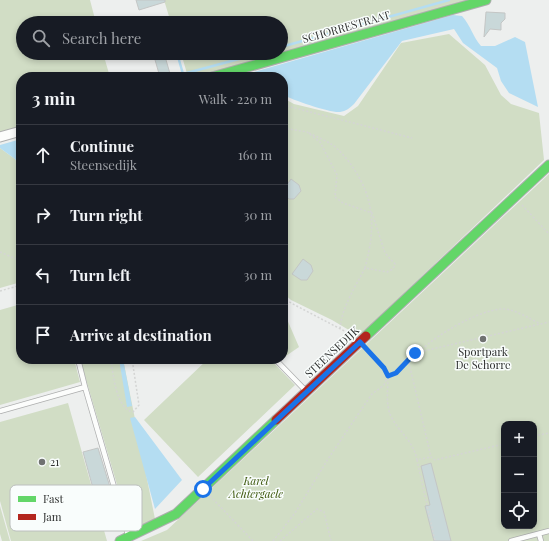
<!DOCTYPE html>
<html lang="en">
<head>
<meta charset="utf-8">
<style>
  :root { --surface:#171b24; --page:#242831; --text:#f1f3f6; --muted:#9ea1a6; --line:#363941 }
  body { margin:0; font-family:"Playfair Display",serif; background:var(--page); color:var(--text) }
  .controls { position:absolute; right:12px; bottom:12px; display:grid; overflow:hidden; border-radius:8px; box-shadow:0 2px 6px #0003 }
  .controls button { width:36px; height:36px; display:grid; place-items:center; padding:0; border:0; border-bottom:1px solid var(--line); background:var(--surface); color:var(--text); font:20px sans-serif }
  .stop { position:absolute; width:12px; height:12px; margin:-9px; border:3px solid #1a73e8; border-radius:50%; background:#fff }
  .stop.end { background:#1a73e8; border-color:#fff; box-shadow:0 1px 4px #0008 }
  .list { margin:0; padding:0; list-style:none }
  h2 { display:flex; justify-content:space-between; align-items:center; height:52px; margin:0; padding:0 16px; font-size:17px }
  h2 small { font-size:13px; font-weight:400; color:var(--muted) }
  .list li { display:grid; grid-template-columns:26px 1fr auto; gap:12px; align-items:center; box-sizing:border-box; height:60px; padding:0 16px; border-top:1px solid var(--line) }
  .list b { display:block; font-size:15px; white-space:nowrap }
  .list p { margin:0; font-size:13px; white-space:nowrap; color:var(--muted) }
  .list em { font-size:13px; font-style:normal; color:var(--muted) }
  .icon { flex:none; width:22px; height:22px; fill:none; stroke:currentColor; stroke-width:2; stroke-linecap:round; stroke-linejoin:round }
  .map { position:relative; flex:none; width:549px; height:541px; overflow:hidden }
  .search { position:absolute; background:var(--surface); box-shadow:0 2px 6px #0003; left:16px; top:16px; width:272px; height:44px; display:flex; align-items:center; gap:10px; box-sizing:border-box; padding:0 14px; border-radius:22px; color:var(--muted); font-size:15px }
  .panel { position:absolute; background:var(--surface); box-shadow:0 2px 6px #0003; left:16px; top:72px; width:272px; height:292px; border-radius:16px }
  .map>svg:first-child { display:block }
  .green { fill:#d1ddc5; fill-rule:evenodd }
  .water { fill:#b4ddf2 }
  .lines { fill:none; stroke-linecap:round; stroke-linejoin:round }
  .stream { stroke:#b4ddf2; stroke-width:2.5 }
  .building { fill:#c9d8d9; stroke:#c4c6c5 }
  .lane-casing { stroke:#adaeae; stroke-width:6 }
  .street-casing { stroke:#adaeae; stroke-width:11 }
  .fast-casing { stroke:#adaeae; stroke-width:11 }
  .jam-casing { stroke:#adaeae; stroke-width:11 }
  .path { stroke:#d4d5d4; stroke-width:1.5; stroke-dasharray:2 2; stroke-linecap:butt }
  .lane { stroke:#fcfdfc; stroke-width:4.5 }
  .street { stroke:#fcfdfc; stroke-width:9 }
  .fast { stroke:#63d668; stroke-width:9 }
  .jam { stroke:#b3261e; stroke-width:9 }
  .route { stroke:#1a73e8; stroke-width:5 }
  .poi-dot { fill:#707271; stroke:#f9fdfc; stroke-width:1.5 }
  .labels { text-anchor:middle; stroke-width:3; stroke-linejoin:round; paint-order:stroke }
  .street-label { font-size:11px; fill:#2d2f2e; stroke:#f9fdfc }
  .poi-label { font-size:11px; fill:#2d2f2e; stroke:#f9fdfc }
  .park-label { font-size:11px; font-style:italic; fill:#3c570b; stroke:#f9fdfc }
  .key { fill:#f9fdfc; stroke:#bcbfbe; stroke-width:1 }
  .key-label { font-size:11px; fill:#2d2f2e }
</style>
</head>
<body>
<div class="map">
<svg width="549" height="541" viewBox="0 0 549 541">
  <rect width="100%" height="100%" fill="#edefee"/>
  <!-- green -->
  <path class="green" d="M0,0H90L96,23H23V53H103L110,77H21V128L0,134Z
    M164,0H474L201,77H188L181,53H281V23H171Z
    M449,34L485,65L501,95L511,104L539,113L544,160L359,336L332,320L291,300L283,293V98L294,104L344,116L358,106L401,43Z
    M0,148L15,159L21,168V282L0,288Z
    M549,174V541H141L167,530ZM504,424H534V526H504Z
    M21,304V359H74L80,382L0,405V310Z
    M283,310L299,347L283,358Z
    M80,359H123L155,519L131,532Z
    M208,359H270L295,385L198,477L144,420Z
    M68,403L107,541H11L0,501V422Z
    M0,506L10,541H2L0,534Z"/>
  <!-- water -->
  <path class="water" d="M453,15L462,16C471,26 473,37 481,46H495L515,37L525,42L538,107L509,93L501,81L497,68L463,43L454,29L402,41L354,104C350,108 346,111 340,112C330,113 293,100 283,95V77H237Z
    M21,139V168L15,159L0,148V145Z
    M119,359H123L132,406L127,407Z
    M135,417L182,480L155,509L130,418Z"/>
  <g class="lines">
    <!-- stream -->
    <path class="stream" d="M281,47L449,0
      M177,53L183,74L180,77
      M183,74L261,53"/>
  </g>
  <!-- building -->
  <path class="building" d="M136,0H165V2L139,10Z
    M486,12L505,13V19L501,23V30L490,29L484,37Z
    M153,53H164L171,77H160Z
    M291,179L299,185L301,191L294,199H289L283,194V190Z
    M303,259L311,265L313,271L307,280H301L292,274Z
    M98,448L110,487L94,492L83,452Z
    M431,463L438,490L451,541H434L425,506L430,505L421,466Z"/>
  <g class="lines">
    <defs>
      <path id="lane" d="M78,359L85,387
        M275,359L306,391
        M0,411L85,387L128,535
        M539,534L541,541
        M511,541L549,531"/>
      <path id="street" d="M0,137L21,131"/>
      <path id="fast" d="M212,77L486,0
        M366,336L549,165
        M120,541L176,514L276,420"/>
      <path id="jam" d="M276,420L366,336"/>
    </defs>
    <!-- lane casing -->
    <use href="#lane" class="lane-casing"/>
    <!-- street casing -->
    <use href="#street" class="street-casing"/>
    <!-- fast casing -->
    <use href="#fast" class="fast-casing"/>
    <!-- jam casing -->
    <use href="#jam" class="jam-casing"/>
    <!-- path -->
    <path class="path" d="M283,105L412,138
      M283,128L307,132L320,142L337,175L335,197L343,203L372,213L385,253L395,264L393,269L387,272L365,268C355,288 342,306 340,329
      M309,133C317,137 325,140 331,144C339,149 347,159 352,166C376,201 375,229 365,268
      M522,205L549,234
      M0,252L21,261
      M0,291L21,285
      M283,297L291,303L352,335
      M367,350L388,375C388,387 386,400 389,411C394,429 413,438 417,460L431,457
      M419,352C436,335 477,311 501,309C513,308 528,318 539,323
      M111,359C113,374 116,409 133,412L139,405L132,359
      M405,363H409L431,457L435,460L504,444
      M534,436L549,433
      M417,460L435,541
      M210,496L253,541
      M273,541L295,513L328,459L363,407L372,394L384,385L388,375L396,373L415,353L549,322
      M280,541L317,509L324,512L331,541"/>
    <!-- lane -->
    <use href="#lane" class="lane"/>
    <!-- street -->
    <use href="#street" class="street"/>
    <!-- fast -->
    <use href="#fast" class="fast"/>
    <!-- jam -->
    <use href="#jam" class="jam"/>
  </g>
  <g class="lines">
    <!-- route -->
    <path class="route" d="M203,489L360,342L384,368L388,376L396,373L415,353"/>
  </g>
  <!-- markers -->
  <g class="poi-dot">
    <circle cx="483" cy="339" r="4"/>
    <circle cx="42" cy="462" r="4"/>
  </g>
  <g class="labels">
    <!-- street labels -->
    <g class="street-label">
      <text transform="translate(346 27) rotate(-16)" y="4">SCHORRESTRAAT</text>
      <text transform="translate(332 352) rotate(-43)" y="4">STEENSEDIJK</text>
    </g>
    <!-- poi labels -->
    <g class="poi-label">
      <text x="483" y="356">Sportpark<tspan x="483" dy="13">De Schorre</tspan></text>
      <text x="50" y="466" text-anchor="start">21</text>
    </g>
    <!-- park labels -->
    <g class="park-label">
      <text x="256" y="485">Karel<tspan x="256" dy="13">Achtergaele</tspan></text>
    </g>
  </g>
  <!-- legend -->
  <rect x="10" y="485" width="132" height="46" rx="6" class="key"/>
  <rect x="18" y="496" width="18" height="6" fill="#63d668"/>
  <rect x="18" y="514" width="18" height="6" fill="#b3261e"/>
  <g class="key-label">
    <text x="43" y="503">Fast</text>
    <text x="43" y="521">Jam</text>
  </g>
</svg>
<div class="controls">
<button>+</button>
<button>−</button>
<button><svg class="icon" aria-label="locate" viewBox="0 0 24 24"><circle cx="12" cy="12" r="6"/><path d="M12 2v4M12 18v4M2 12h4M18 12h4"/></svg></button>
</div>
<div class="stop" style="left:203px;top:489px"></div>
<div class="stop end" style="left:415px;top:353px"></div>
<div class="search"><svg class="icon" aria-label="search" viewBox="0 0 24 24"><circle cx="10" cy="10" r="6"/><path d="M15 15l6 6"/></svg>Search here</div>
<section class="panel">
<h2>3 min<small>Walk · 220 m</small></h2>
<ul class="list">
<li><svg class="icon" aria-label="ahead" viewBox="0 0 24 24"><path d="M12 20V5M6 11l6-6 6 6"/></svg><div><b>Continue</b><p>Steensedijk</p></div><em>160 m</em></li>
<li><svg class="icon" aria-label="right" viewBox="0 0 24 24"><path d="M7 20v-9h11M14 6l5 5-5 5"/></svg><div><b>Turn right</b></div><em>30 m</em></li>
<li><svg class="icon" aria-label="left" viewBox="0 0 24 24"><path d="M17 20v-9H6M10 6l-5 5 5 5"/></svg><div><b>Turn left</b></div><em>30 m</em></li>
<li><svg class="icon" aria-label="arrive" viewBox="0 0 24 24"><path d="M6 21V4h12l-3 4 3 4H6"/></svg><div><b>Arrive at destination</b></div></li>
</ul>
</section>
</div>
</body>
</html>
